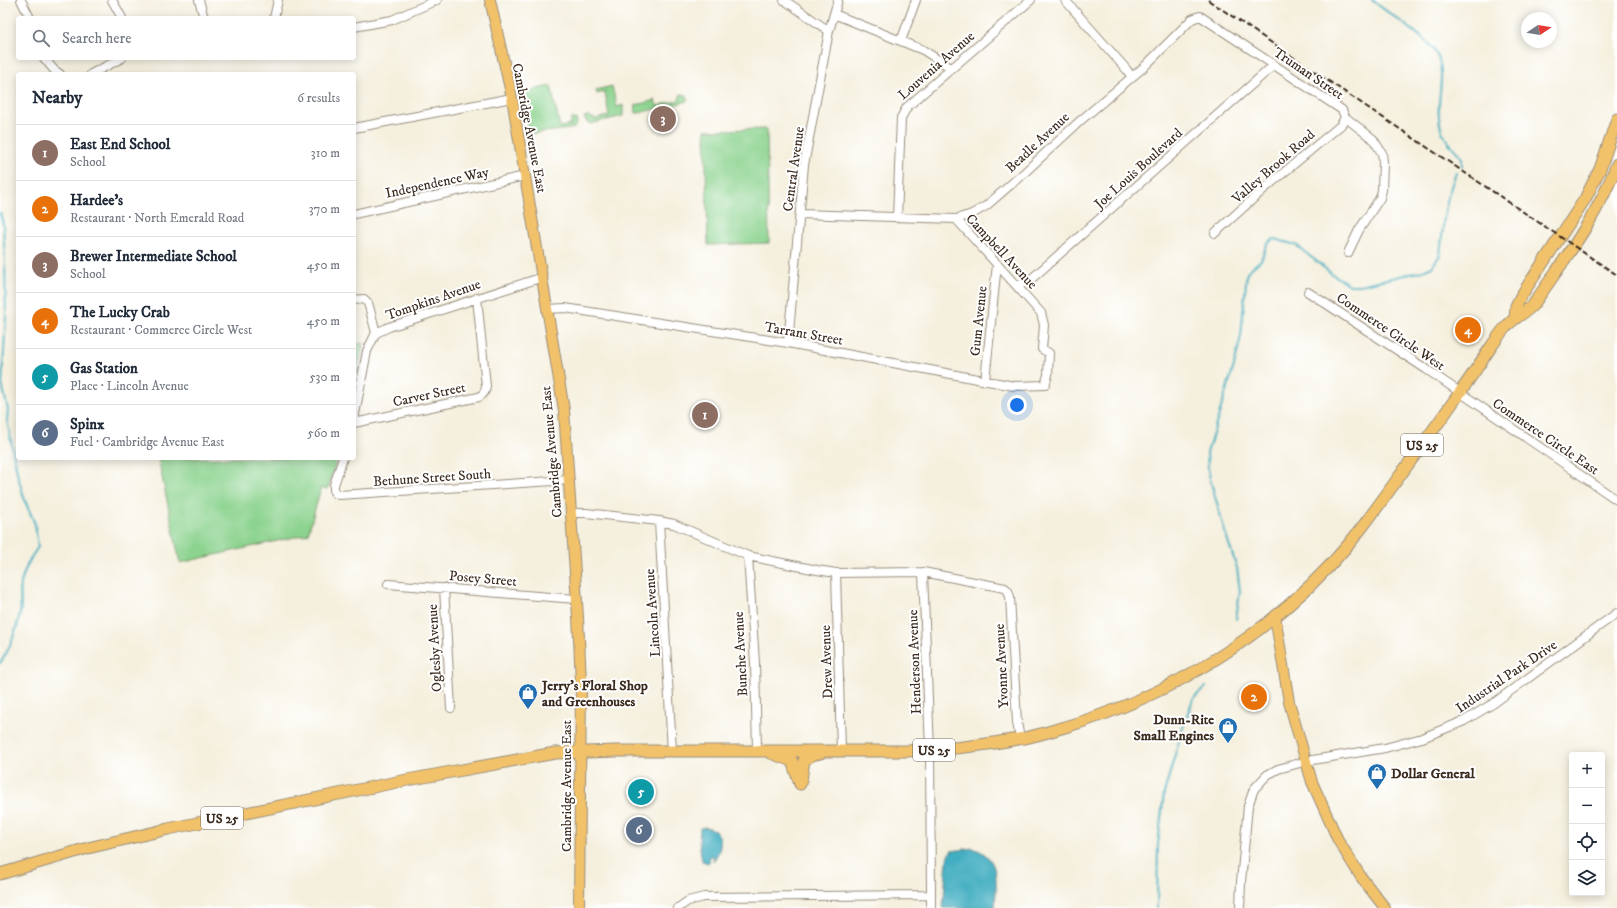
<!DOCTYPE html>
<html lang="en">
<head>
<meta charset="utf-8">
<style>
  :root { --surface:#fff; --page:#f2f2f3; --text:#1f2937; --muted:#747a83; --line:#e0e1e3; --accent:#ea580c }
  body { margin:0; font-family:"IM FELL DW Pica",serif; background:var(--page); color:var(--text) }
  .controls { position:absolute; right:12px; bottom:12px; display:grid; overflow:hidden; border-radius:4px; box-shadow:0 2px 10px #0003 }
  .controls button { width:36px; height:36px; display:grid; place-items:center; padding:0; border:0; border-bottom:1px solid var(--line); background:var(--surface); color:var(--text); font:20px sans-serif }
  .compass { position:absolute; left:1521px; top:12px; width:36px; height:36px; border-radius:50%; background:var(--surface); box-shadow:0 2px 10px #0003; rotate:78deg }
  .you { position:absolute; left:1017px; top:405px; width:14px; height:14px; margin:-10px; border:3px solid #fff; border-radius:50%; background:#1a73e8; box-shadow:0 0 0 6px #1a73e833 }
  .badge { display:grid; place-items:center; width:26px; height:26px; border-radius:50%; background:var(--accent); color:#fff; font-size:13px; font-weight:700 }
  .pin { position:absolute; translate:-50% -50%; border:2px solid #fff; box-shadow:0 1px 4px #0006 }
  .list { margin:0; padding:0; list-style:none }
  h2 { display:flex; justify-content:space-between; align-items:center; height:52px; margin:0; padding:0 16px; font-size:17px }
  h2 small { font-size:13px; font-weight:400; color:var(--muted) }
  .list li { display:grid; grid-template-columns:26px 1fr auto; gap:12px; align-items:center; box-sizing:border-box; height:56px; padding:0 16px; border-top:1px solid var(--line) }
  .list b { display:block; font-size:15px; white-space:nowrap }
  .list p { margin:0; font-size:13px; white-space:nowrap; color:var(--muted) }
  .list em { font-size:13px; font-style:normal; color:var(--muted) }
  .icon { flex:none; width:22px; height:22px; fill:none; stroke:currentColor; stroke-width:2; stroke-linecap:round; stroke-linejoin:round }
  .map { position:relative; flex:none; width:1617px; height:908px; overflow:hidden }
  .search { position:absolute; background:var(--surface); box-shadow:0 2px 10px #0003; left:16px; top:16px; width:340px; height:44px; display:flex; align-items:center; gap:10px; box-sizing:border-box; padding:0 14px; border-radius:4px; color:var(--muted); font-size:15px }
  .panel { position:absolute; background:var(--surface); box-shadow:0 2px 10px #0003; left:16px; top:72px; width:340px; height:388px; border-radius:4px }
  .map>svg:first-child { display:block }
  .green { fill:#8bd38e; stroke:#637e56 }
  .water { fill:#42aec1; stroke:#3e6c70 }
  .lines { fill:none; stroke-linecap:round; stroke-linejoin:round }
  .stream { stroke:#42aec1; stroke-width:2 }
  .minor-casing { stroke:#988d7e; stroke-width:10 }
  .major-casing { stroke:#988d7e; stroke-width:12 }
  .highway-casing { stroke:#988d7e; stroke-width:13 }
  .minor { stroke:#fff; stroke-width:8 }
  .major { stroke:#f2c26a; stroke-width:10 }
  .highway { stroke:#f2c26a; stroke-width:11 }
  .rail { stroke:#3b2a1e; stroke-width:2; stroke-dasharray:6 3; stroke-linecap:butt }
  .labels { text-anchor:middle; stroke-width:4; stroke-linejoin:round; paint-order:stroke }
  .shield { fill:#fff; stroke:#766a62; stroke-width:1 }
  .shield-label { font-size:13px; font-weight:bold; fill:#3b2a1e }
  .street-label { font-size:14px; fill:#3b2a1e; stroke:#fff }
  .poi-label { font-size:14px; font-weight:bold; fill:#3b2a1e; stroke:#fff; text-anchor:start }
</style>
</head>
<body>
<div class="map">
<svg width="1617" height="908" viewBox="0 0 1617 908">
  <rect width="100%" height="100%" fill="#fff"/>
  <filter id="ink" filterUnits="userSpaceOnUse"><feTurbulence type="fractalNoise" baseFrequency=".025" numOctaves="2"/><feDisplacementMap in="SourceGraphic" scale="8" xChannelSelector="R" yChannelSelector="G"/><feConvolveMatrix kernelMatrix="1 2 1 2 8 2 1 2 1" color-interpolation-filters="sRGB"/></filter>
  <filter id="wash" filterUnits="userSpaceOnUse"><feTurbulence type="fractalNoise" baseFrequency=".012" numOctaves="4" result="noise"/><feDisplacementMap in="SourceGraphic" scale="16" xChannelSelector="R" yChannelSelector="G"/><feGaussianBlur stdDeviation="0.9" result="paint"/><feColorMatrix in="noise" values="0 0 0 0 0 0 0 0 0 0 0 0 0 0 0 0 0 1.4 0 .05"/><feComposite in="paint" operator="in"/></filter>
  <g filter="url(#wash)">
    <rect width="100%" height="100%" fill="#f5f0de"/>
    <!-- green -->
    <path class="green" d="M551,86L560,127L571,125V119H576L577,123L574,128L569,129L529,134L522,92Z
      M612,86L617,107L623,105V116L590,124L586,121L584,117L588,116L595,119L609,116L605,92L597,94L596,90Z
      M681,94L687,95L688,100L685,102L639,113H636L635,110L636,105L655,100L657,106L679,100Z
      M767,129L769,243L708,245L705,130Z
      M363,343L354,393V345Z
      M158,458H337L328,489L321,488L308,534L180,563Z"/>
    <!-- water -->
    <path class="water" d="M705,827C707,828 712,828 714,830C725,838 720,853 713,861L714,857L712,856H710L708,859L710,861L708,863L702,861L699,841L700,828Z
      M973,848C1002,858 996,883 995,908H943L947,859L951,851Z"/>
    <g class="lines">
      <!-- stream -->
      <path class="stream" d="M1372,0C1388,14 1426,36 1436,53C1450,79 1429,110 1445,137C1449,145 1457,150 1462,158V166
        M0,213L3,224L5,258L6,316L2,384L8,410L7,420L18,477L25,501L35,524L38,547C30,558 24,570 21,583C19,593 22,604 20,614C17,628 9,652 0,663
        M1236,619L1240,591L1237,568L1225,532L1210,479L1208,468L1207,453L1234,366L1241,336L1247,272L1261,260L1267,244L1274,239L1296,245L1332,274L1350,285H1360L1423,271L1432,267L1440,255L1444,218L1448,196L1456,172
        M1157,908L1158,844L1164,793L1183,727L1193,699L1206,687"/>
    </g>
  </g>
  <g filter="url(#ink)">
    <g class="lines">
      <defs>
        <path id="minor" d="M21,0L30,18
          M112,0L122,18
          M199,0L204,18
          M784,0L829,31
          M1065,0L1127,70L1132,78
          M834,14L923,50L951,68
          M274,18L278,0
          M354,27L392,20L437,0
          M901,41L916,0
          M44,58L54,70L60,74
          M91,74L122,58
          M354,128L512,98
          M354,214L525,176
          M897,218L901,118L907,107L1031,0
          M956,219L972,214L986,206L1025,172L1080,121L1145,66L1192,19L1200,16L1342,110L1345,117L1373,139L1382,153L1383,162L1382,190L1380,198L1359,230L1348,253
          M1215,233L1264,189L1341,125L1345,117
          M1017,286L1029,281L1274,65
          M1308,292L1426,369L1617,500
          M354,300L364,299L368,303L370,310L376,333
          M547,309L565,308L788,343L1014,386L1045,385L1048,375L1049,353L1042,349L1044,325L1041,313L956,219L800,214
          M376,333L389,327L543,277
          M788,343L804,165L829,31L838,0
          M985,381L997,264
          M354,419L367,351L376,333
          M354,423L479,397C484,394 486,391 486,386L477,298
          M343,458L334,485V492L336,494L339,495L569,480
          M571,513H586L659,521L674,524L748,556L817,570L836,573L923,572L1005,588L1008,591L1010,597L1017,722L1020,739
          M659,521L672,751
          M748,556L755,663L757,750
          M836,573L841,750
          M388,584L576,599
          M444,588L451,708
          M931,895V908
          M678,908L688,901L704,897L931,895L930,750L923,572
          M1240,908L1241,882L1248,806L1254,789L1267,775L1278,769L1307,761L1385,748L1422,738L1464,721L1494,703L1617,613"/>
        <path id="major" d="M490,0L512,98L564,410L578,617L581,683L579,908
          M1275,616L1289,702L1312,782L1338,840L1361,877L1385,908"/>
        <path id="highway" d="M1515,318L1516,306L1521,296L1585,199L1600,169L1617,119
          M771,753L792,761L800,784
          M801,780L804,760L812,755L821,753
          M0,874L88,848L168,829L402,781L555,753L617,751H906C943,750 981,746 1018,739C1034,737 1050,731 1065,727C1173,695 1275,632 1348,545C1368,521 1386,495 1404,470C1423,444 1442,418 1461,391C1472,376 1482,360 1493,344C1497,339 1500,333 1505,328C1513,318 1524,314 1533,305C1564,260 1598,216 1617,164"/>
      </defs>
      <!-- minor casing -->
      <use href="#minor" class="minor-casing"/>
      <!-- major casing -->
      <use href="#major" class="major-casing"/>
      <!-- highway casing -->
      <use href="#highway" class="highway-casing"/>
      <!-- minor -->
      <use href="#minor" class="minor"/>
      <!-- major -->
      <use href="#major" class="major"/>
      <!-- highway -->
      <use href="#highway" class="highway"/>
      <!-- rail -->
      <path class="rail" d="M1208,0L1617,275"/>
    </g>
  </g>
  <!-- icons -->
  <defs>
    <symbol id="shop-pin" viewBox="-11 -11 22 30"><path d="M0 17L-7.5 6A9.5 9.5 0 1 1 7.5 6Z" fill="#1f6fb2" stroke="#fff"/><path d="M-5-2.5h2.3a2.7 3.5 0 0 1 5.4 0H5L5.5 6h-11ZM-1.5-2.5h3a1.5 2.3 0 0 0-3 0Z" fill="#fff"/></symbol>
  </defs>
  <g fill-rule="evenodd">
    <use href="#shop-pin" x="517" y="682" width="22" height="30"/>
    <use href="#shop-pin" x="1217" y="716" width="22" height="30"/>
    <use href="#shop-pin" x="1366" y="762" width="22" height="30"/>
  </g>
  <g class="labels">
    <!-- shield labels -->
    <g class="shield">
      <rect x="1401" y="434" width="42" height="22" rx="3"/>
      <rect x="913" y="739" width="42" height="22" rx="3"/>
      <rect x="201" y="807" width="42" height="22" rx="3"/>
    </g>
    <g class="shield-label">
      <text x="1422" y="450">US 25</text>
      <text x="934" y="755">US 25</text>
      <text x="222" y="823">US 25</text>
    </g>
    <!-- street labels -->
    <g class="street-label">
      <text transform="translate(936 65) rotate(-41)" y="5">Louvenia Avenue</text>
      <text transform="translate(1309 73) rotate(34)" y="5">Truman Street</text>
      <text transform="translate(530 128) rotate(79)" y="5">Cambridge Avenue East</text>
      <text transform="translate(1037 142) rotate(-43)" y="5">Beadle Avenue</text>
      <text transform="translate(1273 166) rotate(-41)" y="5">Valley Brook Road</text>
      <text transform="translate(1138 168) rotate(-42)" y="5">Joe Louis Boulevard</text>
      <text transform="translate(793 169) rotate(-82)" y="5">Central Avenue</text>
      <text transform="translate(437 182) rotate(-12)" y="5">Independence Way</text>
      <text transform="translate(1002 251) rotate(47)" y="5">Campbell Avenue</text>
      <text transform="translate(433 299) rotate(-19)" y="5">Tompkins Avenue</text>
      <text transform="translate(978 321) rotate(-84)" y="5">Gum Avenue</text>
      <text transform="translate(1391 331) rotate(34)" y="5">Commerce Circle West</text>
      <text transform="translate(804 333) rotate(10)" y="5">Tarrant Street</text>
      <text transform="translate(429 394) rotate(-12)" y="5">Carver Street</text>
      <text transform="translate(1546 436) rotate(34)" y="5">Commerce Circle East</text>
      <text transform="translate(551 452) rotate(-95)" y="5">Cambridge Avenue East</text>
      <text transform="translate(432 477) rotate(-4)" y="5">Bethune Street South</text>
      <text transform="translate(483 578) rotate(5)" y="5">Posey Street</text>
      <text transform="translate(652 613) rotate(-94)" y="5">Lincoln Avenue</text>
      <text transform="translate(434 648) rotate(-93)" y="5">Oglesby Avenue</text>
      <text transform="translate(740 654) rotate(-93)" y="5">Bunche Avenue</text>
      <text transform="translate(826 662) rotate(-92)" y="5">Drew Avenue</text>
      <text transform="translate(914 662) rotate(-92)" y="5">Henderson Avenue</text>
      <text transform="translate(1001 666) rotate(-93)" y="5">Yvonne Avenue</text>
      <text transform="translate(1506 676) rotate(-34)" y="5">Industrial Park Drive</text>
      <text transform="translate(566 786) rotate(-90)" y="5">Cambridge Avenue East</text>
    </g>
    <!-- poi labels -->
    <g class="poi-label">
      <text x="542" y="690">Jerry's Floral Shop<tspan x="542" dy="16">and Greenhouses</tspan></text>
      <text x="1214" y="724" text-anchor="end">Dunn-Rite<tspan x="1214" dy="16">Small Engines</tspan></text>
      <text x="1391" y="778">Dollar General</text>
    </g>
  </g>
</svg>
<div class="controls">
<button>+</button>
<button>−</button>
<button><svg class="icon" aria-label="locate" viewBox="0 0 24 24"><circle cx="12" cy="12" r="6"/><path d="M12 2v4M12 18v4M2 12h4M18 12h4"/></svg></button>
<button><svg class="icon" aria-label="layers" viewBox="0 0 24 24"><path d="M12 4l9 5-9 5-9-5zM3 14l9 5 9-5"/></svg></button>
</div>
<svg class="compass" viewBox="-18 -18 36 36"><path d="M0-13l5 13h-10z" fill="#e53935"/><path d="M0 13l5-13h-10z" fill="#747a83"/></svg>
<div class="you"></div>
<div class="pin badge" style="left:705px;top:415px;background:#8d6e63">1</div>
<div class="pin badge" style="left:1254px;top:697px;background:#e8710a">2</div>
<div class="pin badge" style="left:663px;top:119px;background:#8d6e63">3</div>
<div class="pin badge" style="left:1468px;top:330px;background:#e8710a">4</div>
<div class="pin badge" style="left:641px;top:792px;background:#0f9aa8">5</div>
<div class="pin badge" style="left:639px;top:830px;background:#5c6f8a">6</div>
<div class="search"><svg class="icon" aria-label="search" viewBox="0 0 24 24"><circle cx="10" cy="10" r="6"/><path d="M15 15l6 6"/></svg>Search here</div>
<section class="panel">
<h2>Nearby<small>6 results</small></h2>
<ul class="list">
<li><span class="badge" style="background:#8d6e63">1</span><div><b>East End School</b><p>School</p></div><em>310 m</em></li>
<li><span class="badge" style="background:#e8710a">2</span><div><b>Hardee's</b><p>Restaurant · North Emerald Road</p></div><em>370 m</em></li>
<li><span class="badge" style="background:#8d6e63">3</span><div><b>Brewer Intermediate School</b><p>School</p></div><em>450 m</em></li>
<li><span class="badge" style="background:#e8710a">4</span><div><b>The Lucky Crab</b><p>Restaurant · Commerce Circle West</p></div><em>450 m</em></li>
<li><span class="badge" style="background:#0f9aa8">5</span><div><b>Gas Station</b><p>Place · Lincoln Avenue</p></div><em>530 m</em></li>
<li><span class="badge" style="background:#5c6f8a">6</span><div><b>Spinx</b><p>Fuel · Cambridge Avenue East</p></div><em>560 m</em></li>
</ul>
</section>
</div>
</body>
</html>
